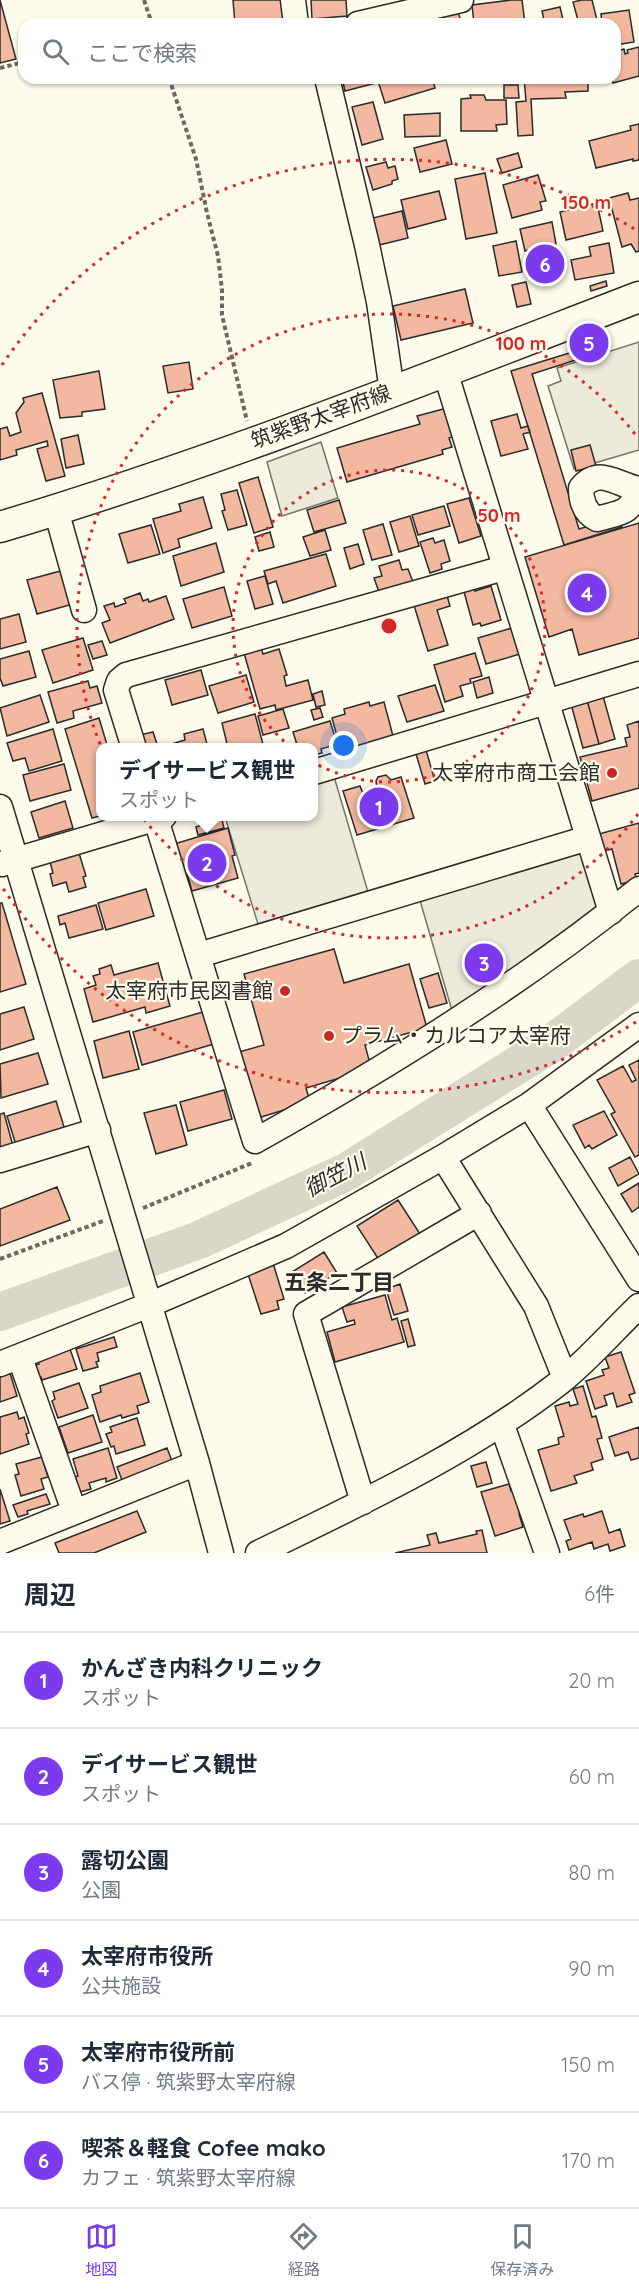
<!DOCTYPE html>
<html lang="ja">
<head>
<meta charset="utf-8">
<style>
  :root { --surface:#fff; --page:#f6f6f7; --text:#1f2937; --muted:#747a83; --line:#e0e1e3; --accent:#7c3aed }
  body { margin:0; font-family:Quicksand,"Noto Sans JP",sans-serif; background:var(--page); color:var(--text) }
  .you { position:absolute; left:344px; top:746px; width:21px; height:21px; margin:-15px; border:4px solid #fff; border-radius:50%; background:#1a73e8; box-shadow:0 0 0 9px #1a73e833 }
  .badge { display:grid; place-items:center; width:39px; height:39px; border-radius:50%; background:var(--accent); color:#fff; font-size:20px; font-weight:700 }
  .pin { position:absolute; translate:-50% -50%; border:3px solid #fff; box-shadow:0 2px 6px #0006 }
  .popup { position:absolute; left:96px; top:743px; width:222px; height:78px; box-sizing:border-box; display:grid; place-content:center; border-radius:12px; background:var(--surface); filter:drop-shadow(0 2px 4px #0005); font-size:20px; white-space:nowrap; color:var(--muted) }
  .popup b { font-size:22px; color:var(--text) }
  .popup::after { content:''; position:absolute; left:50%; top:100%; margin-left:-12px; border:12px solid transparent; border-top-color:var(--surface) }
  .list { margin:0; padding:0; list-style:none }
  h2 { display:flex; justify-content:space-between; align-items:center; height:78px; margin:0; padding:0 24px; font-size:26px }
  h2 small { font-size:20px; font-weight:400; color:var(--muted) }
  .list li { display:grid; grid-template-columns:39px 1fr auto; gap:18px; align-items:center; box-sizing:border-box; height:96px; padding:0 24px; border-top:2px solid var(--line) }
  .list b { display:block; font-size:22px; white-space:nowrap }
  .list p { margin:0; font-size:20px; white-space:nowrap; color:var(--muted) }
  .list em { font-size:20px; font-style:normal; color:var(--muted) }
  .icon { flex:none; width:33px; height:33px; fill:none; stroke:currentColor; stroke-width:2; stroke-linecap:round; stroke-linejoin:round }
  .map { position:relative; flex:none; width:639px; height:1553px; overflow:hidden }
  .search { position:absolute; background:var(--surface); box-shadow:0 2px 4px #0004; left:18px; right:18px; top:18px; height:66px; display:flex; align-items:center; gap:15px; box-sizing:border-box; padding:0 21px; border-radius:18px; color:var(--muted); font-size:22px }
  .sheet { height:654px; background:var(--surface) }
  nav { display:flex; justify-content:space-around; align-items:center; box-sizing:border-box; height:84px; border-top:2px solid var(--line); background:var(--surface); font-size:16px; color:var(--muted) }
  nav a { display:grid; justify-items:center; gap:3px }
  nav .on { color:var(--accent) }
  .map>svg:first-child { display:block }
  .green { fill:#ecebdb; stroke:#74746e; stroke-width:1.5 }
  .parking { fill:#eceadb; stroke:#74746e; stroke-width:1.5 }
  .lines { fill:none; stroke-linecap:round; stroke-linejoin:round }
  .river { stroke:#d8d7c9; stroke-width:38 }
  .building { fill:#f2b8a0; stroke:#2b2b2b; stroke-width:1.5 }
  .minor-casing { stroke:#2b2b2b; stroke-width:27 }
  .major-casing { stroke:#2b2b2b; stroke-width:33 }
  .path { stroke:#6a6964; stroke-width:4; stroke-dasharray:4.5 3; stroke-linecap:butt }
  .minor { stroke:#fdfbea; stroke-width:24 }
  .major { stroke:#fdfbea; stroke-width:30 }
  .ring { fill:none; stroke:#d62828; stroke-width:3; stroke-dasharray:3 6 }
  .poi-dot { fill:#c62828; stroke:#fdfbea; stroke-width:2 }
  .labels { text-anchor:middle; stroke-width:4.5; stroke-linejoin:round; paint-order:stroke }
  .street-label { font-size:21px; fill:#2b2b2b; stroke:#fdfbea }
  .poi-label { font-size:21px; fill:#2b2b2b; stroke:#fdfbea; text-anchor:end }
  .water-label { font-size:22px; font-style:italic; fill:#2b2b2b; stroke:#fdfbea }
  .neighbourhood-label { font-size:22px; font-weight:bold; fill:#2b2b2b; stroke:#fdfbea }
  .centre { fill:#d62828; stroke:#fdfbea; stroke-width:3 }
  .ring-label { font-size:18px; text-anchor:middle; font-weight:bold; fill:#d62828; stroke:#fdfbea; stroke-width:4.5; stroke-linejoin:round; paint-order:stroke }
</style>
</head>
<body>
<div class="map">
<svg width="639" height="1553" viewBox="0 0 639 1553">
  <rect width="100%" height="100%" fill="#fdfbea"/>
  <!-- green -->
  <path class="green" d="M576,848L587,854L605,912L453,1014L419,897Z"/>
  <!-- parking -->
  <path class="parking" d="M639,342V450L574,469L548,386L561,381L557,368Z
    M321,442L338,498L282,516L267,462Z
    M333,773L368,892L258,924L225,817L314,816V779Z"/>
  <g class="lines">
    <!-- river -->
    <path class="river" d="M0,1312L199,1240L346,1172L551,1044L639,978"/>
  </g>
  <!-- building -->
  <path class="building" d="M0,0L16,59L0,63Z
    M233,0H285L288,24H235Z
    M311,0H346L347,16L312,19Z
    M511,0H522L525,24H474L472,5Z
    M582,0H592L598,24H579L573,2Z
    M560,7L564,24H538L537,21L544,20L542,11Z
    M457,9L461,21L446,24L443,12Z
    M629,10L634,42L615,45V24H602L601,14Z
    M639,47V76L613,83L612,78H615V52L624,49L625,54L628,53L627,50Z
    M342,78H375L376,83L345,91Z
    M387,78H432L435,88L385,103L378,81Z
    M524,78H588V91L565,92L566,98L531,99L533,135L518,136L516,102L526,101Z
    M504,85H518L519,98H504Z
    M470,95H484L486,100H506L507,124L496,125L497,131H461V99L471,98Z
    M373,102L383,139L362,145L352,107Z
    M440,113V136L405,137L404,115Z
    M639,124V160L633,161V159L596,168L589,141L631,130L630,126Z
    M446,140L452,164L420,172L414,148Z
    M518,153L522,167L502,173L497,159Z
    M386,162L388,168L395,166L398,179L392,181V184L373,190L366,167Z
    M485,173L497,233L466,239L455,179Z
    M538,175L546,201L540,202L542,210L512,218L503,185Z
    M439,191L446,219L408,229L401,200Z
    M628,193L630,200L639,198V251L636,252L631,244L622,247L609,198Z
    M597,203L603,231L566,240L560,212Z
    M402,211L408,238L379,245L373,218Z
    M552,222L556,244L525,251L520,229Z
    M516,241L522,272L499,276L493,246Z
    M609,243L614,273L575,280L571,260L591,256L589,247Z
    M557,249L563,271L543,277L541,270L532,273L528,258Z
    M606,281L607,286L591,291L590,286Z
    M526,282L531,304L517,307L512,285Z
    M465,289L473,323L401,340L393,306Z
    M603,335L605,342L588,347L586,340Z
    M605,342L607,350L532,374L579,529L619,517L622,527L564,545L511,371Z
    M189,362L193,389L168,393L163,366Z
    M99,371L105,409L82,412V416L60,418L53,380Z
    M42,393L65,476L46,481L37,449L48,446L47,441L16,450L17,455L0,460V429L7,427L10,436L21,432L16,413L24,402L23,398Z
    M447,408L455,436L449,438L452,447L442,450L443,454L347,482L337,448L420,424L417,416Z
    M517,414L521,428L528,426L530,432L523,434L528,449L501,456L491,421Z
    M78,435L84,464L66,468L61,439Z
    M590,445L596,466L576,471L571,450Z
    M258,477L273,527L254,533L239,483Z
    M237,490L247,525L228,530L222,511L225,510L221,494Z
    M203,497L212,528L178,539L180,547L163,553L153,519L181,511L179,504Z
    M469,498L481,536L459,543L447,504Z
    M339,500L346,523L314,532L307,510Z
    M444,506L450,526L418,535L412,515Z
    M410,516L419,546L399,552L390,522Z
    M639,523V638L579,655L572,629L549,637L525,557Z
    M383,524L392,555L372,560L363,530Z
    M151,525L160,554L128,563L119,534Z
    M325,530L331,550L310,556L303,537Z
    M270,532L274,547L259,551L255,537Z
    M433,538L435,543L444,540L450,561L441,564L442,569L430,573L420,542Z
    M216,543L224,572L181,586L173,556Z
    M358,544L364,564L350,569L344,548Z
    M326,554L336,586L283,603L276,581L268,584L264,571Z
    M399,560L402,570L408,569L413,582L379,592L374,578L382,576L379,566Z
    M64,570L73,604L37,614L27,580Z
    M265,576L273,604L255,609L247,581Z
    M473,585L475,591L491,586L501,620L481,626L480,623L473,625L463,588Z
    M224,587L232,616L192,628L183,599Z
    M446,592L450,606L437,610L448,645L428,651L413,602Z
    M140,593L143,601L148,599L149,602L166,596L174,619L110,643L102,623L110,620L104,606L114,603L115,607L126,603L124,599Z
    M19,614L26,642L0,649V619Z
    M512,628L520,654L486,664L478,638Z
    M83,638L93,670L53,683L42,650Z
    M102,641L107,655L93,659L88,645Z
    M261,648L263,654L279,649L287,675L284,676L286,686L308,680L313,700L276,710L275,705L260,709L244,653Z
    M29,651L36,677L3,686L0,678V659Z
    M475,653L482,676L470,679L471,683L460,686L463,696L445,702L434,665Z
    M201,670L208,695L172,705L165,680Z
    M246,675L254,702L218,713L209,686Z
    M489,677L493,693L477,698L473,682Z
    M88,681L90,688L97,686L102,703L73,711L74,718L57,723L48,692Z
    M435,685L444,711L407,722L398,696Z
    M322,691L325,705L316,707L313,694Z
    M40,695L49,722L7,736L0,708Z
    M603,696L615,739L599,744L587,700Z
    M587,700L599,744L583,748L571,704Z
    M369,702L370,706L384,702L393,736L341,751L332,718L345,714L344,709Z
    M320,708L323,717L314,720L311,710Z
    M283,709L289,728L263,735L258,716Z
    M255,714L264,748H228L222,723Z
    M99,718L108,748H100V816L92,818L65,729Z
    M330,721L337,744L321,749L322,753L314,755V748H298L293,732Z
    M639,721V788L592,801L580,757L627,746L625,738L630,737L627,725Z
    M53,729L62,761L29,771L25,758L13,761L7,743Z
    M203,729L208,748H169L168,745L185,740L184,734Z
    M153,732L157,744L143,747L140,735Z
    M426,750L435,781L425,784L416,754Z
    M64,764L71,790L30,801L23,775Z
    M386,775L391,780L401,777L414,818L357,835L343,791L360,786L364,796L384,791L377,787L376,781L378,777Z
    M65,801L73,828L39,838L31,812Z
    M206,816H221L224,828L198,835L196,827L208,823Z
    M639,823V873L635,874L637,880L621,884L612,849L604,851L599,834Z
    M228,828L235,855L232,856L238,878L192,891L186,870L182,871L174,844Z
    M79,853L86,876L83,877L86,887L69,892L66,882L53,886L50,874L53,873L50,862Z
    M146,889L154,916L106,930L98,903Z
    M0,903H2L26,984L0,992Z
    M96,905L103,929L69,938L65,923L60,925L58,916Z
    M334,949L344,983L409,964L427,1028L365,1045L369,1060L367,1070L306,1088L310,1102L258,1118L239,1052L264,1045L244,974Z
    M158,963L170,1006L146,1013L145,1007L93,1022L84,989L96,985L93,976L100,974L99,969L111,965L114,975Z
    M438,973L447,1003L429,1008L420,979Z
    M24,1007L34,1039L0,1050V1014Z
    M203,1012L214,1044L142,1065L133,1032Z
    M129,1031L139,1069L103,1078L94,1041Z
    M38,1053L48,1084L1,1098L0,1064Z
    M639,1060V1155L635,1157L611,1114L615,1112L597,1080L623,1066L632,1082L636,1080L629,1065Z
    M224,1090L232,1119L188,1131L180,1102Z
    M56,1101L65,1130L16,1145L7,1116Z
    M176,1105L187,1145L156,1154L144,1113Z
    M604,1111L617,1135L592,1149L589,1145L585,1148L573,1125Z
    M4,1113L13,1146L0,1150V1114Z
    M630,1157L639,1174L618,1186L609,1168Z
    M639,1183V1207L632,1212L621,1194Z
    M57,1187L70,1220L0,1246V1209Z
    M398,1200L420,1234L379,1260L357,1226Z
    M324,1252L337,1273L305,1293L292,1272Z
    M273,1263L284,1299L277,1301L279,1309L261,1314L247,1271Z
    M400,1284L408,1311L394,1315L386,1289Z
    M385,1295L392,1320L397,1318L404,1342L335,1362L327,1332L355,1324L354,1320L347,1322L342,1307Z
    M408,1319L415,1345L408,1347L401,1321Z
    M114,1337L117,1347L97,1353L99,1361L96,1362L98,1367L83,1371L76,1349Z
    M70,1349L77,1369L42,1380L41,1377L36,1378L32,1366L39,1364L37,1359Z
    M621,1352L635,1393L629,1395L632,1402L617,1407L613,1393L604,1396L607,1405L595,1409L586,1381L604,1375L602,1370L609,1368L605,1357Z
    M10,1373L17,1396L0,1402V1377Z
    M140,1373L149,1402L137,1406L139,1413L122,1418L121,1415L100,1422L92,1395L101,1392L100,1386Z
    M79,1383L88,1408L58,1418L52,1401L55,1399L53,1392Z
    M583,1386L592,1417L596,1416L602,1438L597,1439L603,1459L591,1463L593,1470L574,1476L577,1483L551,1491L538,1450L559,1444L558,1438L564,1436L555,1406L569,1402L570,1406L578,1404L573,1389Z
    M17,1412L19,1419L24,1417L29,1433L26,1434L29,1444L0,1454V1417Z
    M93,1415L102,1442L68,1453L59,1427Z
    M137,1418L145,1445L116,1454L114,1446L111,1447L106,1434L112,1432L110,1427Z
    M639,1427V1458L631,1460L628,1452L615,1456L609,1437Z
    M108,1448L117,1478L106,1482V1478L89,1483L91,1489L76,1493L72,1478L78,1476L73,1459Z
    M167,1448L172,1461L122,1480L117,1467Z
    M42,1457L48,1477L41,1479L44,1489L21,1496L15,1475L19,1474L16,1464Z
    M486,1462L492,1483L477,1487L471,1466Z
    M509,1484L511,1491L515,1489L522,1513L519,1514L523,1527L495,1536L481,1492Z
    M0,1489L10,1521L0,1524Z
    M46,1494L50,1504L27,1511L28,1514L18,1517L13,1505Z
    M137,1511L146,1532L94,1553H59L55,1543Z
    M602,1511L609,1533L620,1529L625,1546L610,1551L608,1544L594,1549L592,1542L569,1550L566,1541L571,1539L564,1520L583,1514L584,1517Z
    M482,1530L487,1553H395L430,1545L427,1535L436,1533L439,1543L477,1534L476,1531Z"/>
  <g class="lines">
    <defs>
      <path id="minor" d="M293,0L296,24
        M358,24L461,0
        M327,78L367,245L379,302L392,391
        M445,371L611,912
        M638,490C630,515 620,512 597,519C585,513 581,501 581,488C599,466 617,485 639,489
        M56,510L84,610
        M134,748L116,690L119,681L126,675L504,568
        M314,772L639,674
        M0,807L197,1463L221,1553
        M155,816L255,1141C389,1066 520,985 639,889
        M2,864L164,816
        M199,955L588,838
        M529,1105L639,1279
        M443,1157L536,1306L565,1378
        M0,1160L98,1130
        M20,1358L74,1511
        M0,1364L149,1305L286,1246L443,1157L529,1105L639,1025
        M502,1425L547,1553
        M363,1502L306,1314L479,1213
        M0,1542L197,1463
        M258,1553C363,1502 471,1452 563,1380C590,1358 614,1330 639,1306"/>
      <path id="major" d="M0,527C217,462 428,378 639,297"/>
    </defs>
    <!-- minor casing -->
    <use href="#minor" class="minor-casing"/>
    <!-- major casing -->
    <use href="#major" class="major-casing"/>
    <!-- path -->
    <path class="path" d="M144,0L152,24
      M0,68L20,63L24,58
      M169,78L196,159L207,213L218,256L222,290V315L247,421
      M143,1208L252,1163
      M0,1259L103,1221"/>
    <!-- minor -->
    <use href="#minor" class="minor"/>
    <!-- major -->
    <use href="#major" class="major"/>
  </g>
  <!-- distance rings -->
  <g class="ring">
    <circle cx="389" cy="626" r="156"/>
    <path d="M638 814A312 312 0 1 1 638 438"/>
    <path d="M636 1022A467 467 0 0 1 2 887M2 365A467 467 0 0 1 636 230"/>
  </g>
  <!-- markers -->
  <g class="poi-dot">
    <circle cx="612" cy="773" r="6"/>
    <circle cx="285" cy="991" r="6"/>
    <circle cx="329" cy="1036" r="6"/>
  </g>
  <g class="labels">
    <!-- street labels -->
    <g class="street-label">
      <text transform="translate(321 417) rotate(-20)" y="7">筑紫野太宰府線</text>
    </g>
    <!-- poi labels -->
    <g class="poi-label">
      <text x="600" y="780">太宰府市商工会館</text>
      <text x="273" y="998">太宰府市民図書館</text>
      <text x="341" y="1043" text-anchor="start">プラム・カルコア太宰府</text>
    </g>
    <!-- water labels -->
    <g class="water-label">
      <text transform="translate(335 1175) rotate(-28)" y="8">御笠川</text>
    </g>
    <!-- neighbourhood labels -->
    <g class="neighbourhood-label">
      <text x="339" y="1290">五条二丁目</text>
    </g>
  </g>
  <circle cx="389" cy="626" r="9" class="centre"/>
  <g class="ring-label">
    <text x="586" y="209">150 m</text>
    <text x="521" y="350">100 m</text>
    <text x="499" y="522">50 m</text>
  </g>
</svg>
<div class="you"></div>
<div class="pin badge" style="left:379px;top:807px">1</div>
<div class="pin badge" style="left:207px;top:863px">2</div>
<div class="popup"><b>デイサービス観世</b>スポット</div>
<div class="pin badge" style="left:484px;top:963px">3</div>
<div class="pin badge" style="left:587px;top:593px">4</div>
<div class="pin badge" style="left:589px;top:343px">5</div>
<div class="pin badge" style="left:545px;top:264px">6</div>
<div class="search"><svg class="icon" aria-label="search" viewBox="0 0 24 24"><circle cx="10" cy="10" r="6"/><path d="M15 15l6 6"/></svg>ここで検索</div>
</div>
<section class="sheet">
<h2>周辺<small>6件</small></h2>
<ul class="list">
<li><span class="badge">1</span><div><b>かんざき内科クリニック</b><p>スポット</p></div><em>20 m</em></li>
<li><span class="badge">2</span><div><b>デイサービス観世</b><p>スポット</p></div><em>60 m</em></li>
<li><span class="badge">3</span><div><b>露切公園</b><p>公園</p></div><em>80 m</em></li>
<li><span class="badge">4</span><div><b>太宰府市役所</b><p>公共施設</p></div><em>90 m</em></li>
<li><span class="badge">5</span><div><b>太宰府市役所前</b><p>バス停 · 筑紫野太宰府線</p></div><em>150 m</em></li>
<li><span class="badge">6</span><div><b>喫茶＆軽食 Cofee mako</b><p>カフェ · 筑紫野太宰府線</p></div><em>170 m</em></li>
</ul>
</section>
<nav>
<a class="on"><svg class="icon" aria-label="map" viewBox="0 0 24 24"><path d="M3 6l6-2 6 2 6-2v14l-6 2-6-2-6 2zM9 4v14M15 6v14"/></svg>地図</a>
<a><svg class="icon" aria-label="directions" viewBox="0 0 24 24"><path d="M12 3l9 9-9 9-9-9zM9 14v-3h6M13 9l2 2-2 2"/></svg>経路</a>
<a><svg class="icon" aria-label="saved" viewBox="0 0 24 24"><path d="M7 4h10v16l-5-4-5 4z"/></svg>保存済み</a>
</nav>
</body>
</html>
